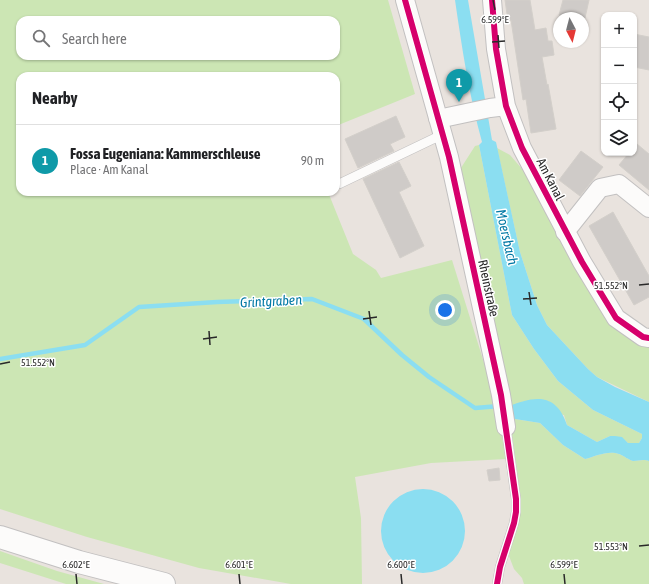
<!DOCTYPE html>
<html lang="en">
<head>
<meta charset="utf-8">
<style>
  :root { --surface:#fff; --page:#f2f2f2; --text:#202124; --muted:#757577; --line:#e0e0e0; --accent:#1a73e8 }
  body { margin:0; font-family:"Asap Condensed",sans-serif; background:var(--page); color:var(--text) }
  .controls { position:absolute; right:12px; top:12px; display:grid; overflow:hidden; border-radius:8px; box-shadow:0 1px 3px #0004 }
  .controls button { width:36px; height:36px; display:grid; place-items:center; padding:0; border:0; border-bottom:1px solid var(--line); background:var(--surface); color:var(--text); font:20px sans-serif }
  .compass { position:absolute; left:553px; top:12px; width:36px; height:36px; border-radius:50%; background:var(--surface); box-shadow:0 1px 3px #0004; rotate:173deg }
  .you { position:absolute; left:445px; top:310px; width:14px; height:14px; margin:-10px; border:3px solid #fff; border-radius:50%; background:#1a73e8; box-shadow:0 0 0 6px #1a73e833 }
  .badge { display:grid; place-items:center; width:26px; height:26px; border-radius:50%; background:var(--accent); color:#fff; font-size:13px; font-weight:700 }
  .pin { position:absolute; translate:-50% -33px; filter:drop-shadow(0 1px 2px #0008) }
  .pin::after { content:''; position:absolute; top:21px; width:14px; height:12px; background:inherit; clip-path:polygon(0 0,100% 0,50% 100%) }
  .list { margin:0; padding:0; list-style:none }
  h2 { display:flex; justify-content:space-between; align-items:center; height:52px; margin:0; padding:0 16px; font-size:17px }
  h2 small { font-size:13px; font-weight:400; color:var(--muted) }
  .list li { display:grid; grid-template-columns:26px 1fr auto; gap:12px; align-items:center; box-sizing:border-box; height:72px; padding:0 16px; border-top:1px solid var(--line) }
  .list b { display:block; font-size:15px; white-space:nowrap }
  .list p { margin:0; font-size:13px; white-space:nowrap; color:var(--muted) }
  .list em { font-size:13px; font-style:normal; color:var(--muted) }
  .icon { flex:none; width:22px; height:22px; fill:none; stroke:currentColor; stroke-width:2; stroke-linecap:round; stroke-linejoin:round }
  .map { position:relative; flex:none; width:649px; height:584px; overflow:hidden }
  .search { position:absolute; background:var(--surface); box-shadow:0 1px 3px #0004; left:16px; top:16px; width:324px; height:44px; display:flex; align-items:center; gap:10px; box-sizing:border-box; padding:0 14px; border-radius:12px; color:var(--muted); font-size:15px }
  .panel { position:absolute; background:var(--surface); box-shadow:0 1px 3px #0004; left:16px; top:72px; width:324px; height:124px; border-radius:12px }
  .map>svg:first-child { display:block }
  .green { fill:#cce6b4; fill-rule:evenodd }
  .water { fill:#8bdef1 }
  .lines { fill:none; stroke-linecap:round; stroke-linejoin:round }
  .stream { stroke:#8bdef1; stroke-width:4.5 }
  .building { fill:#cfcbc8; stroke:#d3cfca }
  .service-casing { stroke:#c2c0c0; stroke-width:10 }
  .minor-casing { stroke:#c2c0c0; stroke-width:20 }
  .secondary-casing { stroke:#c2c0c0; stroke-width:24 }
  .service { stroke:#fcfbfa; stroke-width:9 }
  .minor { stroke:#fcfbfa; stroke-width:18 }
  .secondary { stroke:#fcfbfa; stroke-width:22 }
  .cycleway-casing { stroke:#fff; stroke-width:8 }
  .cycleway { stroke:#d6006c; stroke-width:6 }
  .ticks { fill:none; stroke:#292929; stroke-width:1.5 }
  .labels { text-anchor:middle; stroke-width:3; stroke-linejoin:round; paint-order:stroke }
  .street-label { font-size:13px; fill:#292929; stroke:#fff }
  .water-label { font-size:14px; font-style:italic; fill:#0279a5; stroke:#fff }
  .ticks-label { font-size:10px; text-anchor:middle; fill:#292929; stroke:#fff; stroke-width:3; stroke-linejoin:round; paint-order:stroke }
</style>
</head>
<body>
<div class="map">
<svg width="649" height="584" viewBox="0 0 649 584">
  <rect width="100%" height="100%" fill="#e9e3de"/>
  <!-- green -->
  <path class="green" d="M0,0H388L415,94L336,126V76H20V192H328L353,254L376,270L381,278L452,260L495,398L506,459L431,463L355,477L361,518L362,584H291L199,568L87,537L0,509ZM20,20H336V56H20Z
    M479,145L512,315L534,349L558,381L593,410L642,434V438L639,443H628L622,438L610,436L597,442L567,425L564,415L507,407L459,171L475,146Z
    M497,148L510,155L523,170L534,186L612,322L649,343V402L597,377L588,369L547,325L537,305L520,252Z
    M515,419L540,423L563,445L585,459C596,456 608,450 619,454C624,456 629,460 633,461C640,461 642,459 649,461V584H524L522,578L514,569L509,556L511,544L519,518L521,499L510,420Z
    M0,551L57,571L104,584H66L0,563Z"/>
  <!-- water -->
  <path class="water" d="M455,0H468L492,140L496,142L520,252L537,305L547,325L588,369L597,377L615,387L649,402V461C642,459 640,461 633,461C629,460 624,456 619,454C608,450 596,456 585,459L563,445L540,423L515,419L510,420L507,407C534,396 556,392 567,425L597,442L610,436H615L622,437L628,443H639L642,438V434L593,410L558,381L534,349L512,315L479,145L482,142C469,95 462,48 455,0Z
    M381 531a42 42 0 1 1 84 0a42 42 0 1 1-84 0Z"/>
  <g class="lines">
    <!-- stream -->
    <path class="stream" d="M0,359L85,345L139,307L217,302L312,299L364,319L402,355L429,377L475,408L500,406"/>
  </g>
  <!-- building -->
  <path class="building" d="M505,0H530L535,30L546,28L548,41H552L554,55L542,57L547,85L548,84L556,129L531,133L526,99L523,100L511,20L508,21Z
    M563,0H589L585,18H571L559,15Z
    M634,34L649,37V70L634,67Z
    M396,116L405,137L390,144L394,151L358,168L345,139Z
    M637,144L649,154V190L619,165L629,153H634V147Z
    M581,151L603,167L580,196L559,180Z
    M399,162L411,186L399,192L424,246L400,258L363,179Z
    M613,212L649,276V297L634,305L589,226Z
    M499,468L500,480L489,481L487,470Z"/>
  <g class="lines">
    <defs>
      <path id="service" d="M339,184L433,139L443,135
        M497,584L500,567L514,523L516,512V499L506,427"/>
      <path id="minor" d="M405,0L449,157L501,395L506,427
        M492,0L496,49L506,106L522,148L582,262L616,318L643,337L649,338
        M438,119L490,108L506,106
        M565,232L600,188L619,184L649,208"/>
      <path id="secondary" d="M0,537L79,562L164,584"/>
    </defs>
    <!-- service casing -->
    <use href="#service" class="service-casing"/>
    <!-- minor casing -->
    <use href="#minor" class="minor-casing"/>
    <!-- secondary casing -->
    <use href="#secondary" class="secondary-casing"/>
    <!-- service -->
    <use href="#service" class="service"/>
    <!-- minor -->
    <use href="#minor" class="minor"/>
    <!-- secondary -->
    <use href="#secondary" class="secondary"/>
    <defs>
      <path id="cycleway" d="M405,0L449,157L501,395L516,499V512L514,523L500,567L497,584
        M492,0L496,49L506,106L522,148L582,262L616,318L643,337L649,338"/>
    </defs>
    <!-- cycleway casing -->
    <use href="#cycleway" class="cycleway-casing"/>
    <!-- cycleway -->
    <use href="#cycleway" class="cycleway"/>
  </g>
  <!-- ticks -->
  <path class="ticks" d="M493,0L495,10M498,35L499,48M492,42L505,41M639,285L649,284M529,292L531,305M523,299L537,298M369,311L371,325M363,319L377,317M209,331L210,345M203,339L217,337M0,364L10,362M639,546L649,545M76,574L77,584M239,574L240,584M401,574L402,584M564,574L565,584"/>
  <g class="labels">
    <!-- street labels -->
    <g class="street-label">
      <text transform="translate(551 179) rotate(63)" y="5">Am Kanal</text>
      <text transform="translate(489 288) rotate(78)" y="5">Rheinstraße</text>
    </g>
    <!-- water labels -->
    <g class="water-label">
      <text transform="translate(507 237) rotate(77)" y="5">Moersbach</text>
      <text transform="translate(271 301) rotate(-3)" y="5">Grintgraben</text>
    </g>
  </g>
  <g class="ticks-label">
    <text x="495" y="23">6.599°E</text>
    <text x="611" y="289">51.552°N</text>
    <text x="38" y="366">51.552°N</text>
    <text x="611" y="550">51.553°N</text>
    <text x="76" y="568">6.602°E</text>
    <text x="239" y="568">6.601°E</text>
    <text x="401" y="568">6.600°E</text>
    <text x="564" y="568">6.599°E</text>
  </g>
</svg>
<div class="controls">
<button>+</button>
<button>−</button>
<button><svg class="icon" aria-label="locate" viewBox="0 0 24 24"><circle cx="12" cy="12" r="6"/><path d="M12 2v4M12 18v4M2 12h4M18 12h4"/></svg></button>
<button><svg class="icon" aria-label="layers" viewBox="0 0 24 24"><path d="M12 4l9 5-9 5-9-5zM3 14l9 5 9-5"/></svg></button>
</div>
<svg class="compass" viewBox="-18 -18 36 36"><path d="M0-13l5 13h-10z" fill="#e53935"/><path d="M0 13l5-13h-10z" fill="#757577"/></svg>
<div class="you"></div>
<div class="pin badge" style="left:459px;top:102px;background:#0f9aa8">1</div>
<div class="search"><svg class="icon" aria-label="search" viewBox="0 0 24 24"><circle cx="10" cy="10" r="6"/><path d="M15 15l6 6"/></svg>Search here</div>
<section class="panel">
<h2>Nearby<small></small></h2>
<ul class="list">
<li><span class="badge" style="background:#0f9aa8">1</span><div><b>Fossa Eugeniana: Kammerschleuse</b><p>Place · Am Kanal</p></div><em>90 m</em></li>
</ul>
</section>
</div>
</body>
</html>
